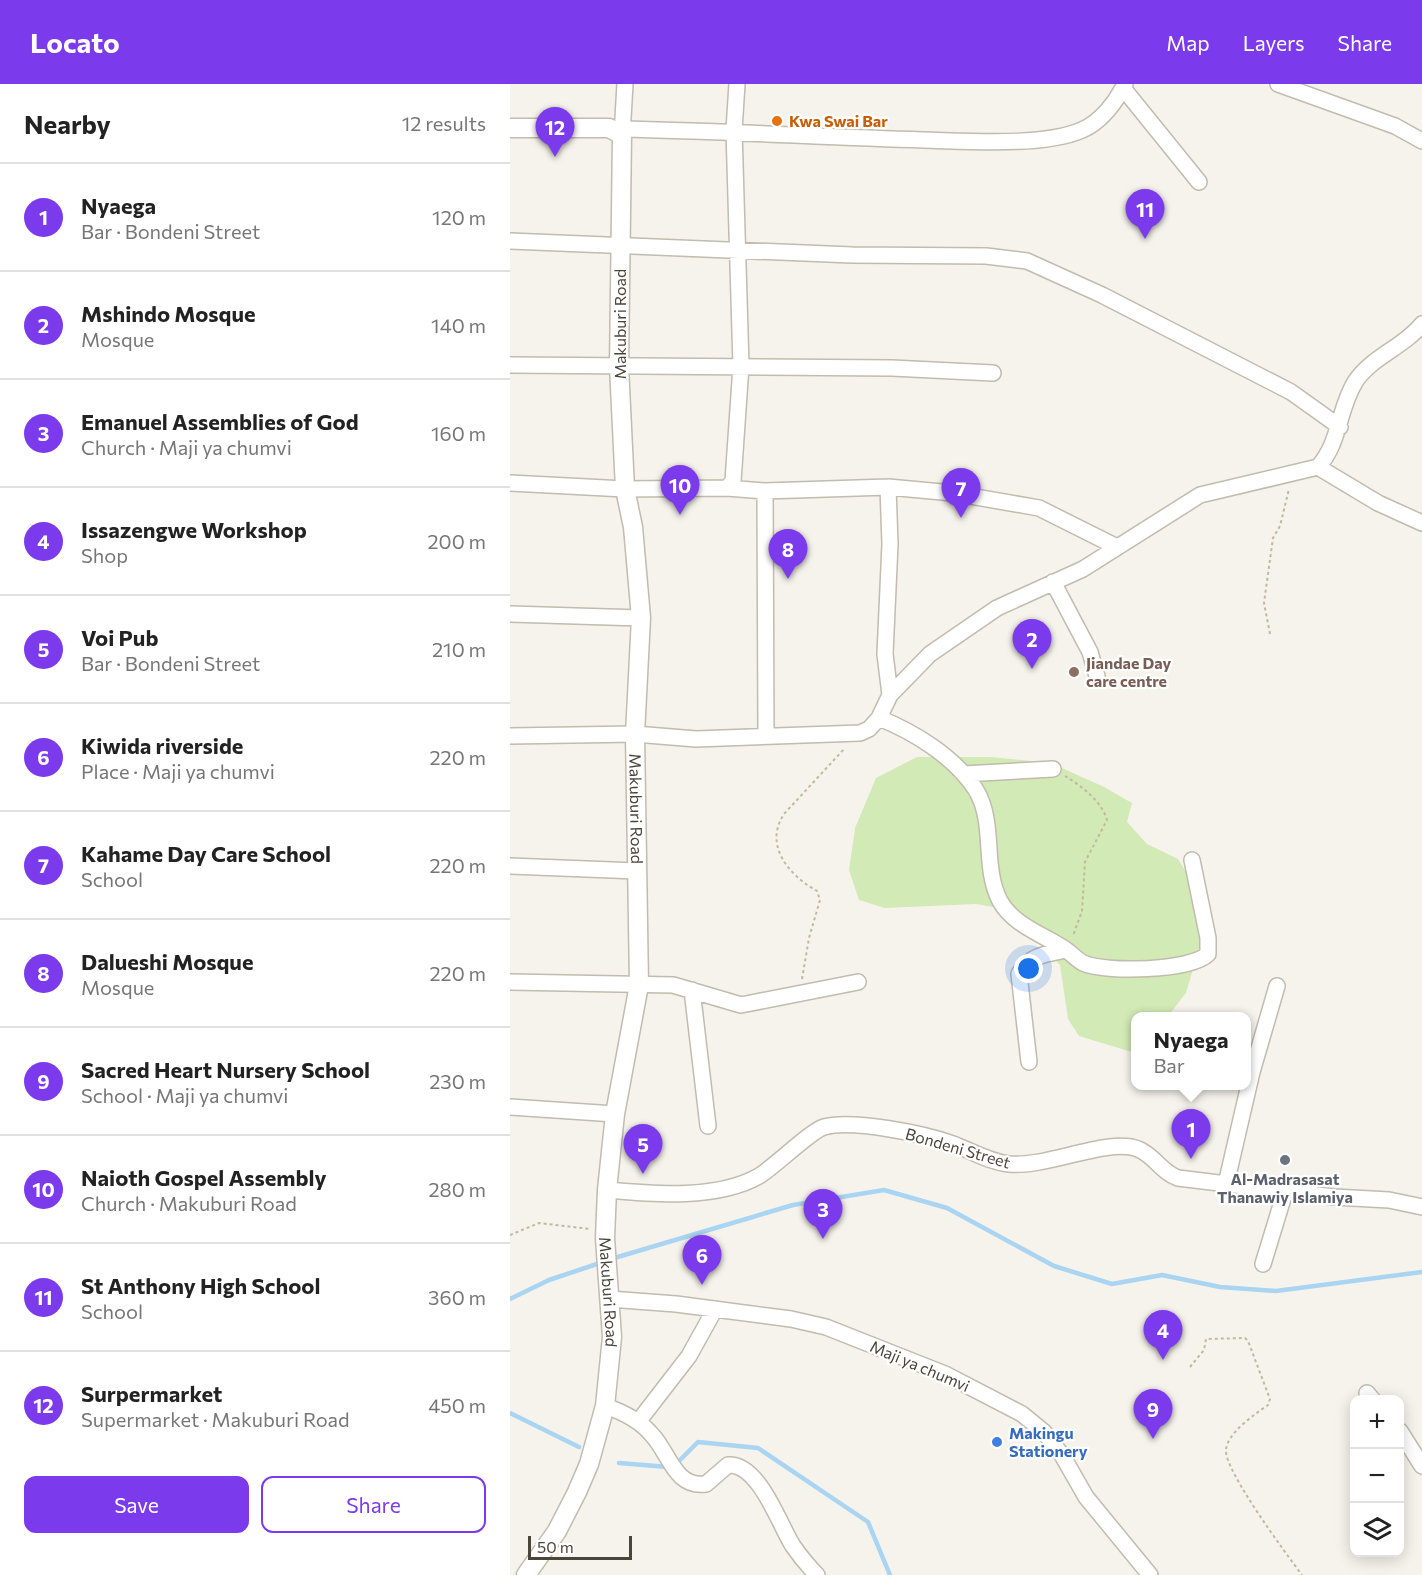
<!DOCTYPE html>
<html lang="en">
<head>
<meta charset="utf-8">
<style>
  :root { --surface:#fff; --page:#f2f2f2; --text:#222; --muted:#767676; --line:#e0e0e0; --accent:#7c3aed }
  body { margin:0; font-family:Commissioner,sans-serif; background:var(--page); color:var(--text) }
  .controls { position:absolute; right:18px; bottom:18px; display:grid; overflow:hidden; border-radius:12px; box-shadow:0 3px 15px #0003 }
  .controls button { width:54px; height:54px; display:grid; place-items:center; padding:0; border:0; border-bottom:2px solid var(--line); background:var(--surface); color:var(--text); font:30px sans-serif }
  .scale { position:absolute; left:18px; bottom:15px; width:104px; box-sizing:border-box; padding-left:6px; border:3px solid #4b4439; border-top:0; font-size:16px; line-height:21px; white-space:nowrap; color:#4b4439; -webkit-text-stroke:4px #fff; paint-order:stroke }
  .you { position:absolute; left:519px; top:885px; width:21px; height:21px; margin:-15px; border:4px solid #fff; border-radius:50%; background:#1a73e8; box-shadow:0 0 0 9px #1a73e833 }
  .badge { display:grid; place-items:center; width:39px; height:39px; border-radius:50%; background:var(--accent); color:#fff; font-size:20px; font-weight:700 }
  .pin { position:absolute; translate:-50% -50px; filter:drop-shadow(0 2px 3px #0008) }
  .pin::after { content:''; position:absolute; top:32px; width:21px; height:18px; background:inherit; clip-path:polygon(0 0,100% 0,50% 100%) }
  .popup { position:absolute; left:621px; top:928px; width:120px; height:78px; box-sizing:border-box; display:grid; place-content:center; border-radius:12px; background:var(--surface); filter:drop-shadow(0 2px 4px #0005); font-size:20px; white-space:nowrap; color:var(--muted) }
  .popup b { font-size:22px; color:var(--text) }
  .popup::after { content:''; position:absolute; left:50%; top:100%; margin-left:-12px; border:12px solid transparent; border-top-color:var(--surface) }
  .list { margin:0; padding:0; list-style:none }
  h2 { display:flex; justify-content:space-between; align-items:center; height:78px; margin:0; padding:0 24px; font-size:26px }
  h2 small { font-size:20px; font-weight:400; color:var(--muted) }
  .list li { display:grid; grid-template-columns:39px 1fr auto; gap:18px; align-items:center; box-sizing:border-box; height:108px; padding:0 24px; border-top:2px solid var(--line) }
  .list b { display:block; font-size:22px; white-space:nowrap }
  .list p { margin:0; font-size:20px; white-space:nowrap; color:var(--muted) }
  .list em { font-size:20px; font-style:normal; color:var(--muted) }
  .actions { display:flex; gap:12px; padding:18px 24px }
  .actions a { flex:1; padding:14px 0; border:2px solid var(--accent); border-radius:12px; text-align:center; font-size:21px; color:var(--accent) }
  .actions .main { background:var(--accent); color:#fff }
  .icon { flex:none; width:33px; height:33px; fill:none; stroke:currentColor; stroke-width:2; stroke-linecap:round; stroke-linejoin:round }
  .map { position:relative; flex:none; width:912px; height:1491px; overflow:hidden }
  header { display:flex; align-items:center; gap:36px; box-sizing:border-box; height:84px; padding:0 30px; background:var(--accent); color:#fff }
  header strong { font-size:28px }
  nav { display:flex; gap:33px; margin-inline-start:auto; font-size:21px }
  main { display:flex }
  aside { flex:1; background:var(--surface) }
  .map>svg:first-child { display:block }
  .green { fill:#d2eab5 }
  .lines { fill:none; stroke-linecap:round; stroke-linejoin:round }
  .stream { stroke:#a9d4f2; stroke-width:4.5 }
  .minor-casing { stroke:#c2bbae; stroke-width:18 }
  .tertiary-casing { stroke:#c2bbae; stroke-width:21 }
  .path { stroke:#c4b79f; stroke-width:2; stroke-dasharray:3 3; stroke-linecap:butt }
  .minor { stroke:#fff; stroke-width:15 }
  .tertiary { stroke:#fff; stroke-width:18 }
  .food-dot { fill:#e8710a; stroke:#fff; stroke-width:2 }
  .education-dot { fill:#8d6e63; stroke:#fff; stroke-width:2 }
  .worship-dot { fill:#6b7280; stroke:#fff; stroke-width:2 }
  .shop-dot { fill:#3f7fe0; stroke:#fff; stroke-width:2 }
  .labels { text-anchor:middle; stroke-width:4.5; stroke-linejoin:round; paint-order:stroke }
  .food-label { font-size:16px; font-weight:bold; fill:#c56008; stroke:#fff; text-anchor:start }
  .street-label { font-size:16px; fill:#4b4439; stroke:#fff }
  .education-label { font-size:16px; font-weight:bold; fill:#785e54; stroke:#fff; text-anchor:start }
  .worship-label { font-size:16px; font-weight:bold; fill:#5b616d; stroke:#fff }
  .shop-label { font-size:16px; font-weight:bold; fill:#366cbe; stroke:#fff; text-anchor:start }
</style>
</head>
<body>
<header>
<strong>Locato</strong>
<nav><a>Map</a><a>Layers</a><a>Share</a></nav>
</header>
<main>
<aside>
<h2>Nearby<small>12 results</small></h2>
<ul class="list">
<li><span class="badge">1</span><div><b>Nyaega</b><p>Bar · Bondeni Street</p></div><em>120 m</em></li>
<li><span class="badge">2</span><div><b>Mshindo Mosque</b><p>Mosque</p></div><em>140 m</em></li>
<li><span class="badge">3</span><div><b>Emanuel Assemblies of God</b><p>Church · Maji ya chumvi</p></div><em>160 m</em></li>
<li><span class="badge">4</span><div><b>Issazengwe Workshop</b><p>Shop</p></div><em>200 m</em></li>
<li><span class="badge">5</span><div><b>Voi Pub</b><p>Bar · Bondeni Street</p></div><em>210 m</em></li>
<li><span class="badge">6</span><div><b>Kiwida riverside</b><p>Place · Maji ya chumvi</p></div><em>220 m</em></li>
<li><span class="badge">7</span><div><b>Kahame Day Care School</b><p>School</p></div><em>220 m</em></li>
<li><span class="badge">8</span><div><b>Dalueshi Mosque</b><p>Mosque</p></div><em>220 m</em></li>
<li><span class="badge">9</span><div><b>Sacred Heart Nursery School</b><p>School · Maji ya chumvi</p></div><em>230 m</em></li>
<li><span class="badge">10</span><div><b>Naioth Gospel Assembly</b><p>Church · Makuburi Road</p></div><em>280 m</em></li>
<li><span class="badge">11</span><div><b>St Anthony High School</b><p>School</p></div><em>360 m</em></li>
<li><span class="badge">12</span><div><b>Surpermarket</b><p>Supermarket · Makuburi Road</p></div><em>450 m</em></li>
</ul>
<div class="actions"><a class="main">Save</a><a>Share</a></div>
</aside>
<div class="map">
<svg width="912" height="1491" viewBox="0 0 912 1491">
  <rect width="100%" height="100%" fill="#f6f3ec"/>
  <!-- green -->
  <path class="green" d="M407,673H481L541,679L594,703L622,719L617,738L637,760L668,775L700,827L676,909L658,932H626L625,969L569,952L558,935L550,881L514,844L489,824L466,820L375,824L349,816L339,786L345,744L366,694Z"/>
  <g class="lines">
    <!-- stream -->
    <path class="stream" d="M101,1175L283,1121L374,1106L437,1124L544,1182L602,1200L652,1191L710,1203L766,1207L912,1188
      M0,1215L39,1196L93,1178
      M0,1329L69,1363
      M109,1379L158,1383
      M165,1381L188,1358L248,1364L358,1438L380,1491"/>
    <defs>
      <path id="minor" d="M768,0L885,42L912,57
        M613,4L689,98
        M112,45C212,47 313,53 413,56C456,57 533,63 572,46C591,38 606,18 615,0
        M112,51L115,0
        M0,157L342,171L476,172L517,177L592,211L781,308L830,343
        M0,281L382,284L483,289
        M808,383L868,419L912,439
        M0,399L115,405L217,404L223,397L231,282L224,46L227,0
        M378,403L380,460L375,570L380,611
        M217,404L255,407L378,403L443,409L529,424L607,463
        M255,407L256,652
        M543,498L580,568L587,592
        M0,530L131,534
        M369,634C404,648 445,673 466,706C486,739 472,783 490,817C503,841 534,851 555,865C561,869 567,876 573,879C596,889 680,887 698,870V854L682,776
        M0,652L125,650L186,655L350,649L359,645L369,634L380,611L420,570L487,524L573,485L690,411L808,383C830,359 828,326 845,298C861,273 894,263 912,240
        M454,690L543,685
        M0,782L127,787
        M0,898L163,901L231,921L348,898
        M182,906L198,1042
        M519,978L509,890C519,871 537,870 556,866
        M0,1023L105,1030
        M716,1100L742,988L767,902
        M97,1106C143,1110 207,1116 249,1092C264,1083 302,1046 314,1043C342,1035 415,1050 443,1060C462,1067 479,1078 499,1080C536,1084 599,1053 628,1065C644,1071 651,1088 668,1094L824,1113L879,1116L912,1123
        M753,1180L775,1108
        M99,1215L166,1220L281,1235L316,1243L435,1290L512,1330L534,1348L552,1371L576,1413L640,1491
        M857,1309L863,1316
        M95,1322C113,1328 131,1337 143,1352C160,1371 165,1404 196,1400L218,1381C249,1379 269,1440 283,1462C290,1472 298,1482 307,1491
        M128,1338L179,1272L205,1225
        M890,1347L912,1382"/>
      <g id="tertiary">
        <path id="s1" d="M0,44H99L112,51L109,282L115,405L123,443L131,534L125,650L129,901L105,1030L97,1106L95,1154L102,1253L95,1322L79,1380L67,1408L47,1447L16,1491"/>
      </g>
    </defs>
    <!-- minor casing -->
    <use href="#minor" class="minor-casing"/>
    <!-- tertiary casing -->
    <use href="#tertiary" class="tertiary-casing"/>
    <!-- path -->
    <path class="path" d="M760,550L754,519L763,454L770,442L779,405
      M555,692C572,702 592,718 597,736L575,778L572,827L563,852
      M292,895L299,854L310,816L307,807C280,792 253,762 274,730L335,664
      M0,1151L29,1139L80,1145
      M680,1283L694,1266L696,1255L735,1254L738,1257L760,1315L758,1321C745,1330 717,1349 716,1366C714,1386 777,1471 792,1491"/>
    <!-- minor -->
    <use href="#minor" class="minor"/>
    <!-- tertiary -->
    <use href="#tertiary" class="tertiary"/>
  </g>
  <!-- markers -->
  <circle class="food-dot" cx="267" cy="37" r="6"/>
  <circle class="education-dot" cx="564" cy="588" r="6"/>
  <circle class="worship-dot" cx="775" cy="1076" r="6"/>
  <circle class="shop-dot" cx="487" cy="1358" r="6"/>
  <g class="labels">
    <!-- food labels -->
    <g class="food-label">
      <text x="279" y="43">Kwa Swai Bar</text>
    </g>
    <!-- street labels -->
    <g class="street-label">
      <text transform="translate(110 240) rotate(-90)" y="6">Makuburi Road</text>
      <text dy="6" stroke="none"><textPath href="#s1" startOffset="789">Makuburi Road</textPath></text>
      <text transform="translate(448 1064) rotate(16)" y="6">Bondeni Street</text>
      <text dy="6" stroke="none"><textPath href="#s1" startOffset="1275">Makuburi Road</textPath></text>
      <text transform="translate(410 1282) rotate(23)" y="6">Maji ya chumvi</text>
    </g>
    <!-- education labels -->
    <g class="education-label">
      <text x="576" y="585">Jiandae Day<tspan x="576" dy="18">care centre</tspan></text>
    </g>
    <!-- worship labels -->
    <g class="worship-label">
      <text x="775" y="1101">Al-Madrasasat<tspan x="775" dy="18">Thanawiy Islamiya</tspan></text>
    </g>
    <!-- shop labels -->
    <g class="shop-label">
      <text x="499" y="1355">Makingu<tspan x="499" dy="18">Stationery</tspan></text>
    </g>
  </g>
</svg>
<div class="controls">
<button>+</button>
<button>−</button>
<button><svg class="icon" aria-label="layers" viewBox="0 0 24 24"><path d="M12 4l9 5-9 5-9-5zM3 14l9 5 9-5"/></svg></button>
</div>
<div class="scale">50 m</div>
<div class="you"></div>
<div class="pin badge" style="left:681px;top:1075px">1</div>
<div class="popup"><b>Nyaega</b>Bar</div>
<div class="pin badge" style="left:522px;top:585px">2</div>
<div class="pin badge" style="left:313px;top:1155px">3</div>
<div class="pin badge" style="left:653px;top:1276px">4</div>
<div class="pin badge" style="left:133px;top:1090px">5</div>
<div class="pin badge" style="left:192px;top:1201px">6</div>
<div class="pin badge" style="left:451px;top:434px">7</div>
<div class="pin badge" style="left:278px;top:495px">8</div>
<div class="pin badge" style="left:643px;top:1355px">9</div>
<div class="pin badge" style="left:170px;top:431px">10</div>
<div class="pin badge" style="left:635px;top:155px">11</div>
<div class="pin badge" style="left:45px;top:73px">12</div>
</div>
</main>
</body>
</html>
